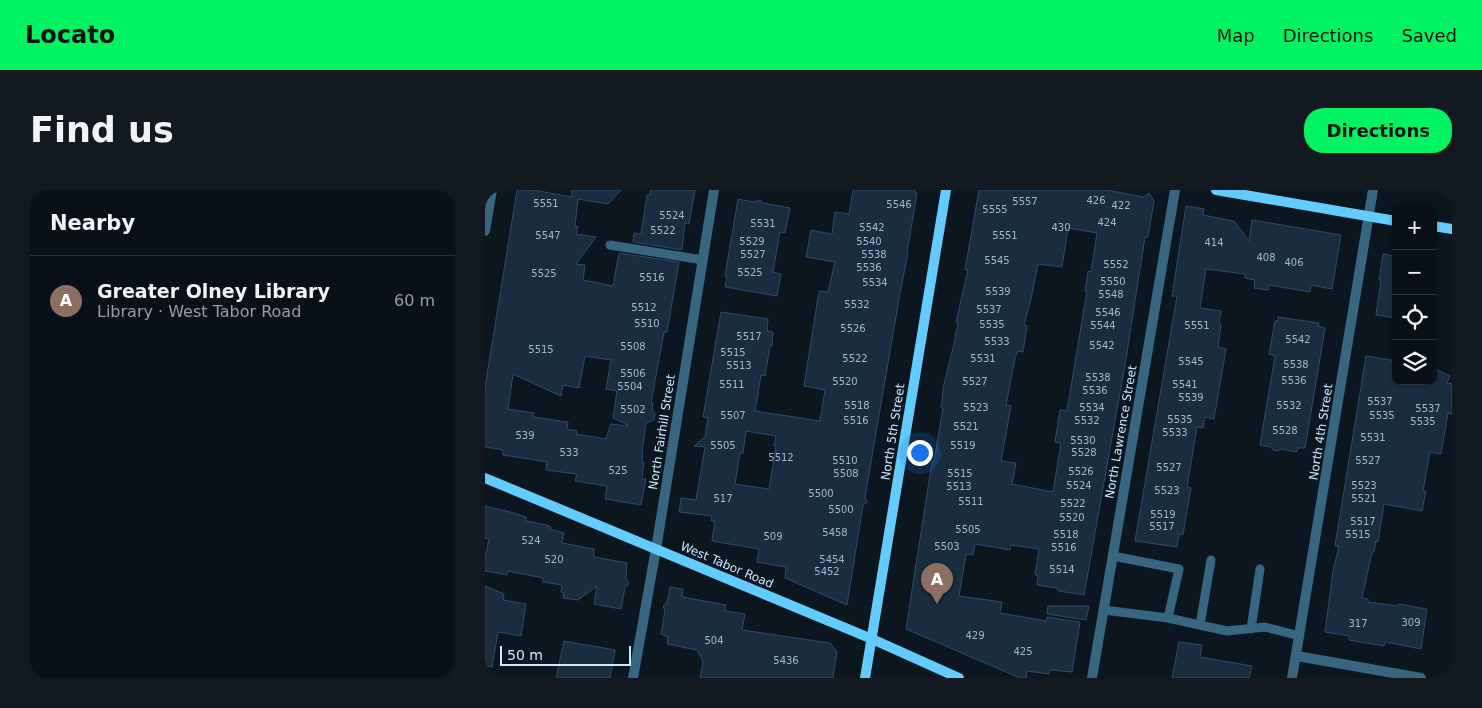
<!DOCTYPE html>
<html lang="en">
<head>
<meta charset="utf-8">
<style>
  :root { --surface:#091017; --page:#121920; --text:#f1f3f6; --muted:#999da1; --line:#293036; --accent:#02f361 }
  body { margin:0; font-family:"DejaVu Sans",sans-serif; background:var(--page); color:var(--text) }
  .controls { position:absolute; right:15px; top:15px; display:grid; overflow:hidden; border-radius:10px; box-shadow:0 1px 4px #0004 }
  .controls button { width:45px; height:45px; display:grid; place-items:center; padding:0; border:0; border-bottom:1px solid var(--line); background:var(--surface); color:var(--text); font:25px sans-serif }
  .scale { position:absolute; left:15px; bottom:12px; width:131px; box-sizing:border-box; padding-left:5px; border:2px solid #cbe9ff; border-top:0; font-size:14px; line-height:18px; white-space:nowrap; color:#cbe9ff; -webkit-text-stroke:4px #0c161f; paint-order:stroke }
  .you { position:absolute; left:434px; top:262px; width:18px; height:18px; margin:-12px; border:4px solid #fff; border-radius:50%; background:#1a73e8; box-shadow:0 0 0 8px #1a73e833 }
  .badge { display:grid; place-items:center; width:32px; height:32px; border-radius:50%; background:var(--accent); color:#fff; font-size:16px; font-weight:700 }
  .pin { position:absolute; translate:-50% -41px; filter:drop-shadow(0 1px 2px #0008) }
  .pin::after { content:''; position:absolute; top:26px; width:18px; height:15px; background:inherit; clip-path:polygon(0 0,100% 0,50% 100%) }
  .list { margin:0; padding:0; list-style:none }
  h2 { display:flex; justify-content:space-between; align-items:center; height:65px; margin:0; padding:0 20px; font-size:21px }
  h2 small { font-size:16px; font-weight:400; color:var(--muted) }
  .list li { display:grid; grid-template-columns:32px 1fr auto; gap:15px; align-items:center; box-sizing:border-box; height:90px; padding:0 20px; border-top:1px solid var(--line) }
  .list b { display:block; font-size:19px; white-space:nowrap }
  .list p { margin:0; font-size:16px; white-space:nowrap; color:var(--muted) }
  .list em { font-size:16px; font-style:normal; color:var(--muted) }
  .icon { flex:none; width:28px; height:28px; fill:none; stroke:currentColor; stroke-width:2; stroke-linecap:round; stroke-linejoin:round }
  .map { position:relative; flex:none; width:967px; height:488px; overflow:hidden; border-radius:20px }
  header { display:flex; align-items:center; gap:30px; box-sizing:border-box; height:70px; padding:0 25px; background:var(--accent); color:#111 }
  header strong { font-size:24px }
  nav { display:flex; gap:28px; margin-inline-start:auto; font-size:18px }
  .intro { display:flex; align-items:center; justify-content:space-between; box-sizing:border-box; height:120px; padding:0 30px }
  h1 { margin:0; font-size:35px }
  .button { padding:12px 22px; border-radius:20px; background:var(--accent); color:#111; font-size:18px; font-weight:700 }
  main { display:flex; gap:30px; padding:0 30px }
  aside { flex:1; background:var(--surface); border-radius:20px; box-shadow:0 1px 4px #0004 }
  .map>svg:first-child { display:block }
  .building { fill:#192c40; stroke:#2b4c6b; fill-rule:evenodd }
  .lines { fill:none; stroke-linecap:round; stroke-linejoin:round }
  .lane { stroke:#38667e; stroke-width:9 }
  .street { stroke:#38667e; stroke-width:10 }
  .secondary { stroke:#62ccfe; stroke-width:10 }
  .labels { text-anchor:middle; stroke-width:4.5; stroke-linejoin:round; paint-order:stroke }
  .number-label { font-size:10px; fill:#9ebacf }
  .street-label { font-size:12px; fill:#cbe9ff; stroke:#0c161f }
</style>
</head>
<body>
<header>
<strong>Locato</strong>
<nav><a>Map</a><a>Directions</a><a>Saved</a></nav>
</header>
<div class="intro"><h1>Find us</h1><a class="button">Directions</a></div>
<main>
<aside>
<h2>Nearby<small></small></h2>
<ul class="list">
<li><span class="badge" style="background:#8d6e63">A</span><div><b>Greater Olney Library</b><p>Library · West Tabor Road</p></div><em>60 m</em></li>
</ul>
</aside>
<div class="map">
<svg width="967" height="488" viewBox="0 0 967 488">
  <rect width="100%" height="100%" fill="#0c161f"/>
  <!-- building -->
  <path class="building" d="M32,0H48L87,7V0H136L123,14L93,9L90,36L93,37L91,44L111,47L91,74L100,75L98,90L128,96L134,63L194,72L182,142H179L166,213H168L167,220L170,223L169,230L161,233L157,262H158L157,272H159L157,289H161L156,315L120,309L122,296L90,291L92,284L61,280L62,272L18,265V260L0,257V197ZM100,166L126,170L121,199L132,201L128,228L143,235L142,236L126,234L121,249L91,244L92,241L82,239L83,232L48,227L49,223L23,219L28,184L76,206L78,195L94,198Z
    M165,0H210L204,34L200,33L197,60L148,52L149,43L156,44L162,5H165Z
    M368,0H430V2L432,3L422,63H423L415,103L380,307L382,312L378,315L362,415L300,388L301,377L272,372L274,359L227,351L230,331H226L227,326L194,322L196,308L211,310L220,257L209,256L220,247L223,228L218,227L236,122L283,129L282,141L288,142L287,156H285L280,186L276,185L270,221L335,231L340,200L319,196L334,101L343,102L350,72L321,67L326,40L347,44L350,22L364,24ZM261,241L291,246L289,256H291L284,299L250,294L255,263H258Z
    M494,0H622L659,7L664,3L669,11L663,47H660L641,169L599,405L574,401L571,398L552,395L553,385H550L554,359L526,355L525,360L490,354L488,365L481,364L474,406L517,412L515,423L561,431L562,427L595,432L587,482L565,480L564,484L542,481L541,488H535L421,439L447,272H449L458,218H456L459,194L469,154L473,132H471L483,80H480ZM583,38L612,43L606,82L603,81L600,101H602L582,221L575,220L570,252L576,253L568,302L527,294L531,273L516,271L526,216L521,215L530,168L533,161L538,162L542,136L539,135L546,109L553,74L577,77Z
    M253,9L269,12L275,10L278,13L305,18L300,43L295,42L288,82L296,84L292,106L240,97L242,86H240Z
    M701,16L719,19L718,25L749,31L764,51L767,30L856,45L847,99L826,95L825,102L784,95L783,100L769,98L770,90L760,88V84L721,79L715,118L736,121L734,133L736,134L733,157L741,159L729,229L720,227L718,238L712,237L702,297L706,298L703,315L698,345L694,344L692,357L650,351L692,106H687Z
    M898,64L911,66V128L891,125L896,90H894Z
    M793,127L834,133L833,136L840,138L820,258H813L812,262L796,259L793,261L788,260L786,257L775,255L790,166L784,164L790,131H793Z
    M881,166L911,171V191H948V178L965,186L962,193L967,194V224L963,223L956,264L945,262L938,301H941L937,321L899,314L893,352L891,351L889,362H887L877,408L883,409V412L913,416L914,414L942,419L936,459L900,452L899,456L864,450V446L840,442L848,381L854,356H850Z
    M0,316L29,323L41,327V331L62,335L66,337L65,339L79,343L77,353L109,359V367L142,373L141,389L144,394L140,397L136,419L109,414L112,396L93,410L78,408L79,404L76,402L77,395L58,392V388L23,381L22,385L0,381V368L4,349L0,348Z
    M0,396L19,404L18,410L41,414L36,446L13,442L7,477L0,476Z
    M185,397L198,399L197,407L241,415L240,421L260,424L257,440L345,453L352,462L348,488H215L218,471L212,460L182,454L183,447L176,444L180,421L178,416L182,413Z
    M563,416H604L601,430L562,424Z
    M79,451L130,460L125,488H71Z
    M694,452L717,455L715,467L767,476L764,488H687Z"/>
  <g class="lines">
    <!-- lane -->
    <path class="lane" d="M125,55L218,70
      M619,420L683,428L694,379L628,366
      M683,428L742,441L780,437L815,446
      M715,435L726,370
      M766,439L775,379"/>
    <!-- street -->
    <path class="street" d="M0,41L7,0
      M812,466L936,488
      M148,488L171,359L229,0
      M607,488L690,0
      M807,488L888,0"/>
    <!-- secondary -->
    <path class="secondary" d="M731,0L911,31
      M948,36L967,39
      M0,288L387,449L474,488
      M380,488L461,0"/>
  </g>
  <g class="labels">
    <!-- number labels -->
    <g class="number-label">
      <text x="611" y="14">426</text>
      <text x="540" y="15">5557</text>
      <text x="61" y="17">5551</text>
      <text x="414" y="18">5546</text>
      <text x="636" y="19">422</text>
      <text x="510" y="23">5555</text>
      <text x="187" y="29">5524</text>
      <text x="622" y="36">424</text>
      <text x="278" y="37">5531</text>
      <text x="387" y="41">5542</text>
      <text x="576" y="41">430</text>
      <text x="178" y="44">5522</text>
      <text x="63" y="49">5547</text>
      <text x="520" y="49">5551</text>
      <text x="267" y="55">5529</text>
      <text x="384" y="55">5540</text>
      <text x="729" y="56">414</text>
      <text x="268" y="68">5527</text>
      <text x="389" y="68">5538</text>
      <text x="781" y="71">408</text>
      <text x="512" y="74">5545</text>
      <text x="809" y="76">406</text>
      <text x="631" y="78">5552</text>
      <text x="384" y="81">5536</text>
      <text x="265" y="86">5525</text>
      <text x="59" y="87">5525</text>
      <text x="167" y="91">5516</text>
      <text x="628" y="95">5550</text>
      <text x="390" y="96">5534</text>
      <text x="513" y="105">5539</text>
      <text x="626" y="108">5548</text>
      <text x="372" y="118">5532</text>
      <text x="159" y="121">5512</text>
      <text x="504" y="123">5537</text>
      <text x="623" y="126">5546</text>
      <text x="162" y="137">5510</text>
      <text x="507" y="138">5535</text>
      <text x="618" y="139">5544</text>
      <text x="712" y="139">5551</text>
      <text x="368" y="142">5526</text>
      <text x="264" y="150">5517</text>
      <text x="813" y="153">5542</text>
      <text x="512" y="155">5533</text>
      <text x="617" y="159">5542</text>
      <text x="148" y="160">5508</text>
      <text x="56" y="163">5515</text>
      <text x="248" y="166">5515</text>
      <text x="370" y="172">5522</text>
      <text x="498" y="172">5531</text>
      <text x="706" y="175">5545</text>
      <text x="811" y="178">5538</text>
      <text x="254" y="179">5513</text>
      <text x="148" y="187">5506</text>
      <text x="613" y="191">5538</text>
      <text x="809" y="194">5536</text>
      <text x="360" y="195">5520</text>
      <text x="490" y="195">5527</text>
      <text x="247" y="198">5511</text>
      <text x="700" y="198">5541</text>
      <text x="145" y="200">5504</text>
      <text x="610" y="204">5536</text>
      <text x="706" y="211">5539</text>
      <text x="895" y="215">5537</text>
      <text x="372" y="219">5518</text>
      <text x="804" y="219">5532</text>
      <text x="491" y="221">5523</text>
      <text x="607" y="221">5534</text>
      <text x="943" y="222">5537</text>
      <text x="148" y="223">5502</text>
      <text x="248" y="229">5507</text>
      <text x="897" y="229">5535</text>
      <text x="695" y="233">5535</text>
      <text x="371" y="234">5516</text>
      <text x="602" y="234">5532</text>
      <text x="938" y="235">5535</text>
      <text x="481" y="240">5521</text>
      <text x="800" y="244">5528</text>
      <text x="690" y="246">5533</text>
      <text x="40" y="249">539</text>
      <text x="888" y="251">5531</text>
      <text x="598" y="254">5530</text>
      <text x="238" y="259">5505</text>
      <text x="478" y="259">5519</text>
      <text x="84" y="266">533</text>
      <text x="599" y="266">5528</text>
      <text x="296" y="271">5512</text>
      <text x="360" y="274">5510</text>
      <text x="883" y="274">5527</text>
      <text x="684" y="281">5527</text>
      <text x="133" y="284">525</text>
      <text x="596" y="285">5526</text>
      <text x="361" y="287">5508</text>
      <text x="475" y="287">5515</text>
      <text x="594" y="299">5524</text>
      <text x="879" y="299">5523</text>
      <text x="474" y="300">5513</text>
      <text x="682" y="304">5523</text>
      <text x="336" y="307">5500</text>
      <text x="238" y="312">517</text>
      <text x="879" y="312">5521</text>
      <text x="486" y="315">5511</text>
      <text x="588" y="317">5522</text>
      <text x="356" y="323">5500</text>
      <text x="678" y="328">5519</text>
      <text x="587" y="331">5520</text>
      <text x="878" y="335">5517</text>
      <text x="677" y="340">5517</text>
      <text x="483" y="343">5505</text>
      <text x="350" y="346">5458</text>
      <text x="581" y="348">5518</text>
      <text x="873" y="348">5515</text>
      <text x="288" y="350">509</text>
      <text x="46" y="354">524</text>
      <text x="462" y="360">5503</text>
      <text x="579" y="361">5516</text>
      <text x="69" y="373">520</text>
      <text x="347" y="373">5454</text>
      <text x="577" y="383">5514</text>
      <text x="342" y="385">5452</text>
      <text x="926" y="436">309</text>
      <text x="873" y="437">317</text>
      <text x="490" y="449">429</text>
      <text x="229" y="454">504</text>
      <text x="538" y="465">425</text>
      <text x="301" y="474">5436</text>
    </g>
    <!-- street labels -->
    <g class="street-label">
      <text transform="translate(177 242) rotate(-81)" y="4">North Fairhill Street</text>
      <text transform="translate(408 242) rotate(-81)" y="4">North 5th Street</text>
      <text transform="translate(636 242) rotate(-80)" y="4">North Lawrence Street</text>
      <text transform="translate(836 242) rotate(-81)" y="4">North 4th Street</text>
      <text transform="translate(242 375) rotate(23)" y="4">West Tabor Road</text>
    </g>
  </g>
</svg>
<div class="controls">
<button>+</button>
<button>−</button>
<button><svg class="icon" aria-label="locate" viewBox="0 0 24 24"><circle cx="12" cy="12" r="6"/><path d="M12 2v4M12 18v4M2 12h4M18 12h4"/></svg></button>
<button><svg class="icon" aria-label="layers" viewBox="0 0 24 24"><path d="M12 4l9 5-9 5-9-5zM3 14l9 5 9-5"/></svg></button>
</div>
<div class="scale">50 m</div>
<div class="you"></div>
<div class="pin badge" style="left:452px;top:414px;background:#8d6e63">A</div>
</div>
</main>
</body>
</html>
